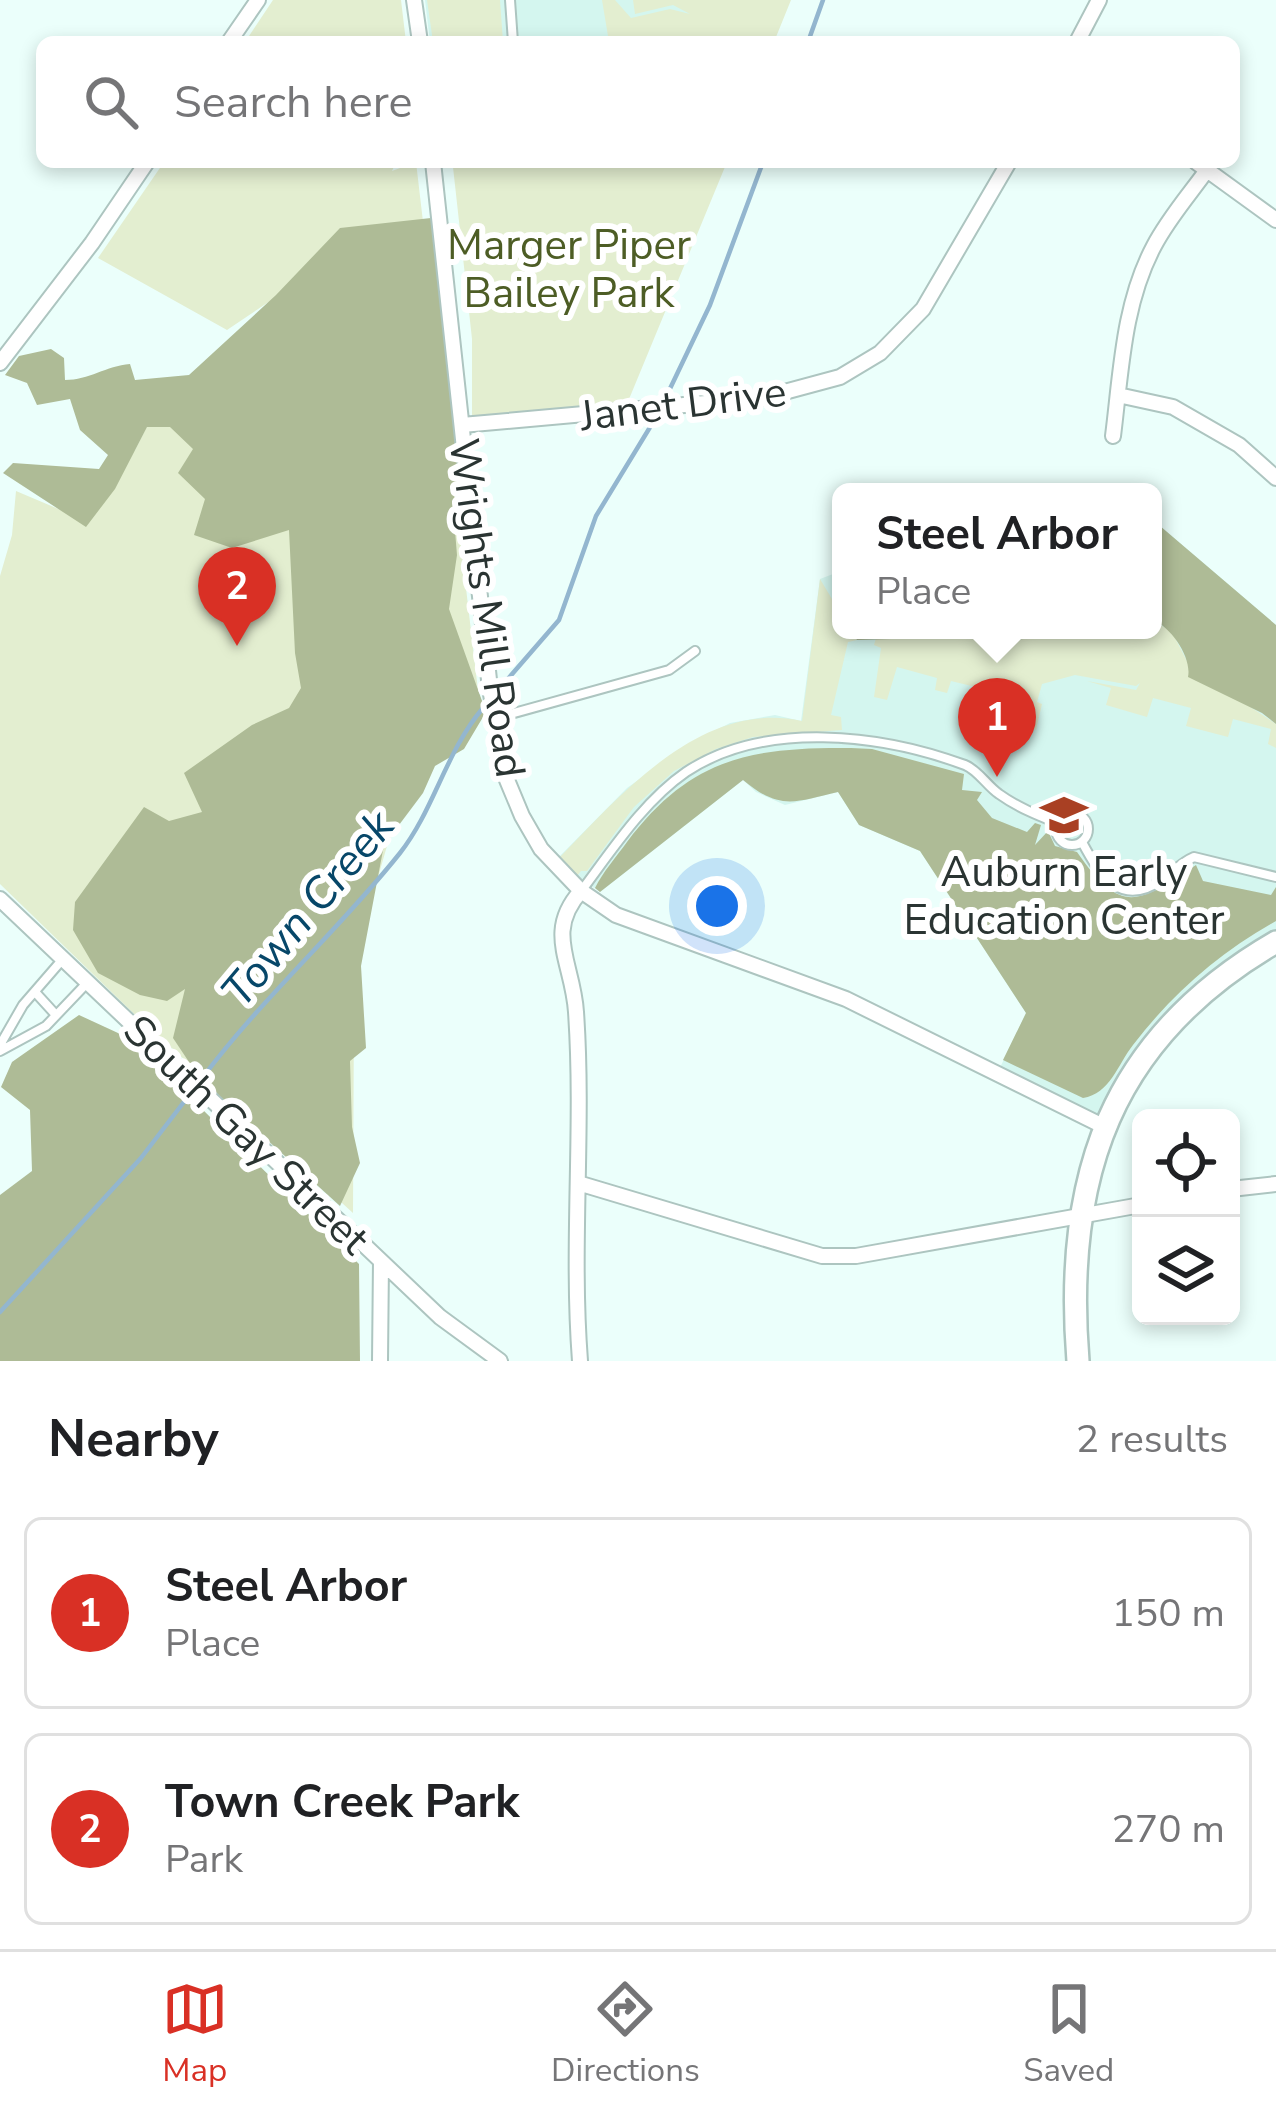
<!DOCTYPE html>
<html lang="en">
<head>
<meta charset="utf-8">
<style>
  :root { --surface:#fff; --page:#f6f6f6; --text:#202124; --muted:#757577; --line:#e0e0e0; --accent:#d93025 }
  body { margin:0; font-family:"Nunito Sans",sans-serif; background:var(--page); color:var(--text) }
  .controls { position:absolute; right:36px; bottom:36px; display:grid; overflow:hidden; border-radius:18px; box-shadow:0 6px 18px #0003 }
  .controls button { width:108px; height:108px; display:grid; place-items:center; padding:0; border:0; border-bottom:3px solid var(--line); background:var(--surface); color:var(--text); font:60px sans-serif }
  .you { position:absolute; left:717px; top:906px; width:42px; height:42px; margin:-30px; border:9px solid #fff; border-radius:50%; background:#1a73e8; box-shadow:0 0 0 18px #1a73e833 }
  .badge { display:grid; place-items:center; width:78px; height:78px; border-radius:50%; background:var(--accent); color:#fff; font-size:39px; font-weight:700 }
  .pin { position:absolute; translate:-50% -99px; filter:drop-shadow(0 3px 6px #0008) }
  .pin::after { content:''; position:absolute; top:63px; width:42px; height:36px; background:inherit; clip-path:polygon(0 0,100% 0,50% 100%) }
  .popup { position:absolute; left:832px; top:483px; width:330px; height:156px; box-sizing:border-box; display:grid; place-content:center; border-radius:18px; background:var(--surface); filter:drop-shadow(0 3px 9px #0005); font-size:39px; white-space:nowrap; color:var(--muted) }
  .popup b { font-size:45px; color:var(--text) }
  .popup::after { content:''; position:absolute; left:50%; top:100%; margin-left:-24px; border:24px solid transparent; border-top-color:var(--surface) }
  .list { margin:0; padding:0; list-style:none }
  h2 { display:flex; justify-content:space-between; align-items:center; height:156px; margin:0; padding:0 48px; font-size:51px }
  h2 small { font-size:39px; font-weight:400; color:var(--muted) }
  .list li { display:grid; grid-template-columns:78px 1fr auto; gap:36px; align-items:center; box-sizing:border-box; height:192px; margin:0 24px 24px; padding:0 24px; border:3px solid var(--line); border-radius:18px }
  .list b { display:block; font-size:45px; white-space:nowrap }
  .list p { margin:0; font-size:39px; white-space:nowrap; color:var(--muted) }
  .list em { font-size:39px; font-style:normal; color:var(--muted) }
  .icon { flex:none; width:66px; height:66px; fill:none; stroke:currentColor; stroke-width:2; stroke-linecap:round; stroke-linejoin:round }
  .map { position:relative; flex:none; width:1276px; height:1361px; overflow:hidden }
  .search { position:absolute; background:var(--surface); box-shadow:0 6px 18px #0003; left:36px; right:36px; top:36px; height:132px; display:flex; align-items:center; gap:30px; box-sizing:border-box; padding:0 42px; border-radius:18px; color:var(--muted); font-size:45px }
  .sheet { height:588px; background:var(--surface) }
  nav { display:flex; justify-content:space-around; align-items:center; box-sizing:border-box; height:168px; border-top:3px solid var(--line); background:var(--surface); font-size:33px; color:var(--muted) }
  nav a { display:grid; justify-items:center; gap:6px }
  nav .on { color:var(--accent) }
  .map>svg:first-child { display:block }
  .built { fill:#d4f6ef }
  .green { fill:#e3eed0 }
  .forest { fill:#aebb96 }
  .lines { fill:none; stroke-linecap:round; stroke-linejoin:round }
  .stream { stroke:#93b6cf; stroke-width:4.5 }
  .lane-casing { stroke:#adc5c0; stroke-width:12 }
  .street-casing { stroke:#adc5c0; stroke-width:18 }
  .secondary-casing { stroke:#adc5c0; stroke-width:26 }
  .lane { stroke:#fff; stroke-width:8 }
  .street { stroke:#fff; stroke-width:14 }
  .secondary { stroke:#fff; stroke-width:21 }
  .labels { text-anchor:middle; stroke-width:12; stroke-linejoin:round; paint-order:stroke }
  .park-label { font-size:42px; fill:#4d5d25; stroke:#fff }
  .street-label { font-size:42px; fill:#2a3432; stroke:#fff }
  .poi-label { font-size:42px; fill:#2a3432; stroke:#fff }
  .water-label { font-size:45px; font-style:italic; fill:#074769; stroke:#fff }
</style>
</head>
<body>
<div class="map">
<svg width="1276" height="1361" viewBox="0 0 1276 1361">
  <rect width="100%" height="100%" fill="#ebfffb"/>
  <!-- built -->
  <path class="built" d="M425,0H788L772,42H430Z
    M1153,520L1276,625V944L1220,979L1106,1121L996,1076L1026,1013L920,851L859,825L838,792L785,805L756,792L743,780L600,892L555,861L627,788L689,744L730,723L775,715L801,721L820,579L841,571V630H1153Z"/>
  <!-- green -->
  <path class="green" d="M273,0H401L406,42H245Z
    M427,0H500L503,42H433Z
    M602,0H615L631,18L670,9L690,14L673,5L635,14L633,0H791L774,42H609Z
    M164,162H396L392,171L416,162L481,716L416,782L387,846L365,922L354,1000L353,1213L131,1011L0,884V576L12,535L16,491L75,516L135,450L147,426L270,301L227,330L98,258Z
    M456,162H727L627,404L472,418V339L453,167Z
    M820,579L841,614V630H850L857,640L848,642L831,715L841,717L842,730L753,737L716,749L674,771L634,807L587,871H581L577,876L560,857C622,793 703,699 802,721Z
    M1153,620L1172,632L1190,667L1276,724V748L1268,744L1271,729L1233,719L1228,737L1186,726L1191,708L1153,698L1147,717L1106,705L1111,688L1087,681L1136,690L1140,683L1136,686L1075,675L1042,684L1037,702L1042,704L1036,730L1025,727L1024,732L1020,731L1024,713L989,704L992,691L951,681L947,693L935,690L937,678L897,667L887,700L874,697L881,648L874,645L876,638L961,637L998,641L1036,638L1061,630H1153Z"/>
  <!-- forest -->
  <path class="forest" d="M431,218L461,455L453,506L457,555L449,609L486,712L464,749L435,766L423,793L384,845L361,966L366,1048L350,1061L352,1127L360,1163L340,1206L201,1080L173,1038L185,989L167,1001L140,995L98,973L73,930L75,902L144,807L169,821L202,812L184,773L252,725L289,708L301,688L295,653L289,530L232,548L194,535L205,499L178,473L193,449L170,427H147L115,489L86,527L3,473L13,463L99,469L108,455L80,430L70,399L37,405L27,383L5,375L19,356L51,349L64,358L65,380C89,380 106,366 130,364L135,380L189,375L276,295L340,228Z
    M1153,520L1276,625V724L1262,713L1188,677C1192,658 1172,628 1153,620Z
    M850,630H1061L1037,638L998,641L961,637L857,640Z
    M851,748L872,749L964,774L962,790L982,792L977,800L992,818L1027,832L1035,823L1041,825L1035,845L1048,831L1055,846L1077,852C1122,917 1138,903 1196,865L1203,881L1271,895L1276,887V921C1220,952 1172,994 1133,1045C1118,1064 1110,1094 1083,1098L1003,1060L1026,1013L920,851L859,825L838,792C795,802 780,811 743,780L600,892L595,888C603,872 616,857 627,842C690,758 751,747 851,748Z
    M79,1015L131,1039L359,1264L360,1361H0V1195L32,1171L30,1110L1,1087L12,1062Z"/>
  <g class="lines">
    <!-- stream -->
    <path class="stream" d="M808,42L823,0
      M666,397L710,305L763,162
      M500,688L559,620L596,516L655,419
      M203,1077C264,996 338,931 400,853C434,810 446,751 483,708
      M0,1312L141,1158L190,1094"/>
    <defs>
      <path id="lane" d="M510,0L513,42
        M496,718L669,670L695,651
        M1056 829a16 16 0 1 1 32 0a16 16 0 1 1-32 0Z
        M1082,842C1100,876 1121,909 1163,879C1174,871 1182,862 1194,857L1276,877
        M582,890C612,850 644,801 686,772C764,720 881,734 965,765C978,770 987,786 999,794C1017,807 1037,815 1057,823
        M35,992L56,1015
        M0,1045L23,1005L62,960
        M0,1051L46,1026L87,983"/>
      <path id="street" d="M414,0L420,42
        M229,42L258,0
        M1077,42L1099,0
        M433,162L490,689L507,780L522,816L541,849L581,891L616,915L846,999L1103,1126
        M1196,162L1276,220
        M0,363L92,243L147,162
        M1118,395L1173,407L1239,445L1276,478
        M462,425L762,398L840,377L880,353L923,309L1009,162
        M1113,436C1121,373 1123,304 1154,246C1168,219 1189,195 1207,170
        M0,899L440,1317L500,1361
        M578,1183L822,1256H856L1141,1205
        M1231,1189L1276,1184
        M380,1361L381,1261
        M580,1361C571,1245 584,1128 576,1012C573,963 544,932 581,891"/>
      <path id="secondary" d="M1078,1361C1063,1177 1110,1038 1276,942"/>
    </defs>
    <!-- lane casing -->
    <use href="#lane" class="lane-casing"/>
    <!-- street casing -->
    <use href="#street" class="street-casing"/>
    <!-- secondary casing -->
    <use href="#secondary" class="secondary-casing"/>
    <!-- lane -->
    <use href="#lane" class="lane"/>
    <!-- street -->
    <use href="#street" class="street"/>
    <!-- secondary -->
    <use href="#secondary" class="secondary"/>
  </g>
  <!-- icons -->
  <defs>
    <symbol id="school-bare" viewBox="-9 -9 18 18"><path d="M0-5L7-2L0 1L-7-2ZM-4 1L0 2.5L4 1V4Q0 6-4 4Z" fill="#a94023" stroke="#fff" stroke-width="2.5" paint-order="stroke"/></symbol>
  </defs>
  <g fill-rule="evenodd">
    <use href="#school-bare" x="1031" y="782" width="66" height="66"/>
  </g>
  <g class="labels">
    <!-- park labels -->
    <g class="park-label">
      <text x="569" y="259">Marger Piper<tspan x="569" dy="48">Bailey Park</tspan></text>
    </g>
    <!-- street labels -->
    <g class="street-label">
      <text transform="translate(683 403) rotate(-7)" y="15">Janet Drive</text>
      <text transform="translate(488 608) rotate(82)" y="15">Wrights Mill Road</text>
      <text transform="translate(247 1134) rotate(44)" y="15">South Gay Street</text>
    </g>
    <!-- poi labels -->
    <g class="poi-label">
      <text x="1064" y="886">Auburn Early<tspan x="1064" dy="48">Education Center</tspan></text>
    </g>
    <!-- water labels -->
    <g class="water-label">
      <text transform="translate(307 908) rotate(-50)" y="16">Town Creek</text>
    </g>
  </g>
</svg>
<div class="controls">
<button><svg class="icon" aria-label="locate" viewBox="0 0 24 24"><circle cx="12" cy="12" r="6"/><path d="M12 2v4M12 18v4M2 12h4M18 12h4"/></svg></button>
<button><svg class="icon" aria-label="layers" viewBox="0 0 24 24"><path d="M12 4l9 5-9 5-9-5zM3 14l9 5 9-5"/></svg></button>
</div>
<div class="you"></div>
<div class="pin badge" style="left:997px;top:777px">1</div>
<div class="popup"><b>Steel Arbor</b>Place</div>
<div class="pin badge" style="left:237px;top:646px">2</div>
<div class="search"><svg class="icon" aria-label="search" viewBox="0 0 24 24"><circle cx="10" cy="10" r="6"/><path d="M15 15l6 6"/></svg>Search here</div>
</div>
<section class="sheet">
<h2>Nearby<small>2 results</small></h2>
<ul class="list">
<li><span class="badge">1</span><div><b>Steel Arbor</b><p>Place</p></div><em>150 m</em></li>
<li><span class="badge">2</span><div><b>Town Creek Park</b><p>Park</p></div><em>270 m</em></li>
</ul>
</section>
<nav>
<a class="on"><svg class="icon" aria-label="map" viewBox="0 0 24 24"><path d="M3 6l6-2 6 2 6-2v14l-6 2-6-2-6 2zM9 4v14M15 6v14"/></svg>Map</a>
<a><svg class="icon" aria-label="directions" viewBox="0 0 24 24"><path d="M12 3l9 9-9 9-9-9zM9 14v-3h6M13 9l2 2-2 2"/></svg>Directions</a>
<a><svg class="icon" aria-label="saved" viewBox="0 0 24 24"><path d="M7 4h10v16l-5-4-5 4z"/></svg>Saved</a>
</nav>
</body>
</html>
